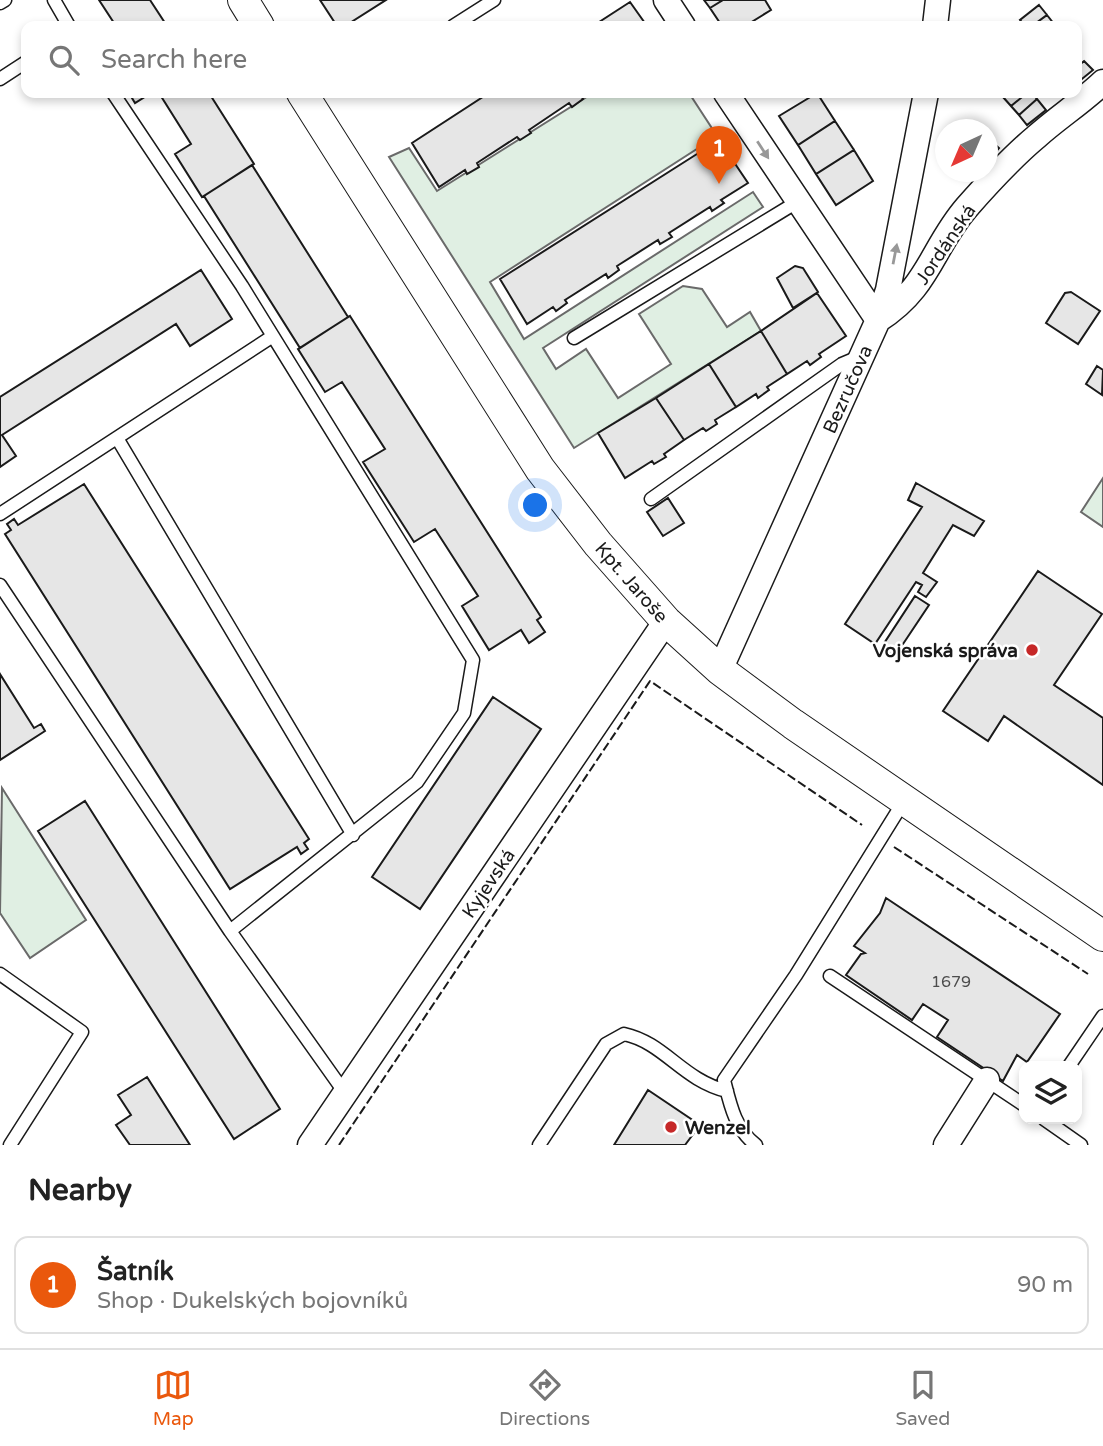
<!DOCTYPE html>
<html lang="en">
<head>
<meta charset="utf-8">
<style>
  :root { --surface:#fff; --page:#f6f6f6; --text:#222; --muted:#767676; --line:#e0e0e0; --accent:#ea580c }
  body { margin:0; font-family:"Varela Round",sans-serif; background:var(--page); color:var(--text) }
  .controls { position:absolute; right:21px; bottom:21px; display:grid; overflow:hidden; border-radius:14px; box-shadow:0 4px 10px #0003 }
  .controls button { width:63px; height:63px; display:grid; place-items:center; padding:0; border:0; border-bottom:2px solid var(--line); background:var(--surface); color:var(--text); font:35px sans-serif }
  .compass { position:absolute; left:935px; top:119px; width:63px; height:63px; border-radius:50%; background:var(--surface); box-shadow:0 4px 10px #0003; rotate:224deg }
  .you { position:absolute; left:536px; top:506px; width:24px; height:24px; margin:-18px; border:5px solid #fff; border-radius:50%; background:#1a73e8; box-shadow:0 0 0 10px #1a73e833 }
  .badge { display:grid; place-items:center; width:46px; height:46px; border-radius:50%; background:var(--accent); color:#fff; font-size:23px; font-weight:700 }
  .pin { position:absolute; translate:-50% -58px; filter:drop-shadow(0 2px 4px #0008) }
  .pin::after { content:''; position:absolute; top:37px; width:24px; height:21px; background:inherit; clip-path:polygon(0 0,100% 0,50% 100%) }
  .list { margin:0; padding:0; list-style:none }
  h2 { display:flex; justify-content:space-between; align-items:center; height:91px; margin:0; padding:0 28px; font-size:30px }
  h2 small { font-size:23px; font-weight:400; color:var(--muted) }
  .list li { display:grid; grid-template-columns:46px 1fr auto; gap:21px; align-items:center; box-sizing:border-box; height:98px; margin:0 14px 14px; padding:0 14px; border:2px solid var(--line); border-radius:14px }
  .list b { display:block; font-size:26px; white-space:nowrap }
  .list p { margin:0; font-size:23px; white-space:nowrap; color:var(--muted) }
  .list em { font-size:23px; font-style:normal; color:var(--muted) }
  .icon { flex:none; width:38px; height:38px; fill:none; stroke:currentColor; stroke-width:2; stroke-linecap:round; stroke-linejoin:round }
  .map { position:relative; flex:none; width:1103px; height:1145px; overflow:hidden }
  .search { position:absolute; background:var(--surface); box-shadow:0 4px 10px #0003; left:21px; right:21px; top:21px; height:77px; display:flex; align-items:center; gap:18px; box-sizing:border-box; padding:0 24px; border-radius:14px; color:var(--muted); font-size:26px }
  .sheet { height:203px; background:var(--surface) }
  nav { display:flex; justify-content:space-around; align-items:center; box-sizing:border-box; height:98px; border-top:2px solid var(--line); background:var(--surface); font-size:19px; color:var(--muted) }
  nav a { display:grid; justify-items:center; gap:4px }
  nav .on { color:var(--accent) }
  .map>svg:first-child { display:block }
  .green { fill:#e0efe3; stroke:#6a6a6a; stroke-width:2 }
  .building { fill:#e6e6e6; stroke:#1a1a1a; stroke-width:2 }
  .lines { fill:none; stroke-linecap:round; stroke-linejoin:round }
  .service-casing { stroke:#1a1a1a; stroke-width:15 }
  .minor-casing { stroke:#1a1a1a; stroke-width:27 }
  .tertiary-casing { stroke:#1a1a1a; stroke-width:32 }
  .service { stroke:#fff; stroke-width:12 }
  .minor { stroke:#fff; stroke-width:24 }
  .tertiary { stroke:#fff; stroke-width:30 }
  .fence { stroke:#1a1a1a; stroke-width:2; stroke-dasharray:9 3.5; stroke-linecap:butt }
  .oneway { fill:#989898 }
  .poi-dot { fill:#c62828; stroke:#fff; stroke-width:2.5 }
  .labels { text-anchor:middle; stroke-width:5; stroke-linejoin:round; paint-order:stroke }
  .number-label { font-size:16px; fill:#4d4d4d }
  .street-label { font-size:19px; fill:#1a1a1a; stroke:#fff }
  .poi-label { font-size:19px; font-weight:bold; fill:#1a1a1a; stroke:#fff; text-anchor:end }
</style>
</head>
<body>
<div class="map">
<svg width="1103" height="1145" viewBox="0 0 1103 1145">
  <rect width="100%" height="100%" fill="#fff"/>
  <!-- green -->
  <path class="green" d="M593,93H689L717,136L490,282L524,339L753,192L763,207L543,348L556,369L586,349L618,398L671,364L639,314L683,286L702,289L727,327L750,312L761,331L574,448L389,157L409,148L437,191Z
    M1103,478V527L1081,512Z
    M2,788L86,920L30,958L0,913Z"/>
  <!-- building -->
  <path class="building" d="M99,0H150L167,26H116Z
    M320,0H386L345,26H337Z
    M704,0H723L710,8Z
    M723,0H765L771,10L745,26H722L710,8Z
    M630,2L647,26H593Z
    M1039,5L1047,15L1032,26H1025L1020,20Z
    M1047,15L1054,24L1051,26H1032Z
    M1084,61L1093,70L1077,83V67Z
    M129,93H151L135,103Z
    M159,93H209L254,164L202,197L175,154L191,144Z
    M489,93H586L581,96L583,99L572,107L569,103L529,130L531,133L520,140L517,137L477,163L479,167L467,174L465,170L439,187L412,143Z
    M817,93L835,121L798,145L779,116Z
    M1008,93H1027L1011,106L1003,97Z
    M1027,93H1032L1037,99L1019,115L1011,106Z
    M1037,99L1046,110L1027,125L1019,115Z
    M835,121L854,150L816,174L798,145Z
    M719,140L748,183L721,200L724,203L712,211L710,207L669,233L672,237L660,244L658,240L617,266L619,270L608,278L606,274L565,300L567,303L556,311L553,307L527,324L500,279Z
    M990,140L999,148L988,161V142Z
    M854,150L873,181L836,205L816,174Z
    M252,165L348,317L300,348L204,196Z
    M795,266L803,268L818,292L793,308L777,278Z
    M201,270L232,319L190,346L176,324L2,435L16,456L0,467V397Z
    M1071,292L1100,311L1078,344L1046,323L1065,293Z
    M817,293L846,336L819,354L821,357L810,365L807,361L787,374L761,331Z
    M350,316L541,617L537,620L545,632L529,643L521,630L489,650L462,606L478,596L435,529L414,542L363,462L385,449L342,382L325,392L298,349Z
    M761,331L787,374L767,387L769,390L758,398L756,394L736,407L709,364Z
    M709,364L736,407L715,420L717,424L706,431L703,428L684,440L656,398Z
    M1097,366L1103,370L1102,395L1086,384Z
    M656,398L684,440L664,454L666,457L654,464L652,461L625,478L598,433Z
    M916,483L984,521L974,536L953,525L923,573L937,582L926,597L918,592L922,585L916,582L875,644L845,624L922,507L908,500Z
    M84,484L309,839L304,843L308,849L301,854L297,847L230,889L5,534L11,530L7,524L14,519L18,525Z
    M668,498L684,523L663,536L647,512Z
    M1038,571L1102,614L1054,685L1103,718V785L1004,716L988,741L943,711Z
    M915,596L929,605L895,656L881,648Z
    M0,674L34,728L41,724L45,731L0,760Z
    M493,697L541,729L420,909L372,877Z
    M85,801L280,1109L234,1139L38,831Z
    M886,898L1060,1014L1027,1062L1017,1055L1003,1081L937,1037L948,1020L923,1004L912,1020L846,975L861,954L865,953L854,946L880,913Z
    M147,1077L190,1145H130L116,1125L131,1115L118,1095Z
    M648,1090L700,1125L685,1145H614Z"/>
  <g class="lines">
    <defs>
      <path id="service" d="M54,0L69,26
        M0,3L5,0
        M453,26L494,0
        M0,79L26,62
        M113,93L242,286L473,660L464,713L417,782L230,931
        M574,338L797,202
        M117,438L353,835
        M651,499L842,364L861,356
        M0,514L273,336
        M0,585L230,931L345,1093
        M0,974L82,1032L10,1145
        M830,976L1024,1105
        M1069,1066L1103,1016
        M1044,1119L1081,1145
        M539,1145L606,1044L624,1034C665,1043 682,1080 727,1091
        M756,1145C735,1129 730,1104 724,1080L796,975L904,801"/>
      <path id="minor" d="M666,0L683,26
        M935,26L938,0
        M726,93L878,320
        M878,320C929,288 932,247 967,207C989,182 1011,158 1036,137C1057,118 1082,102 1103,82
        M720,670L878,320L888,290L926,93
        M310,1145L666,621
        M946,1145L987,1080"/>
      <path id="tertiary" d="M243,0L259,26
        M302,93L540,469L598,544L666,621L720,670L793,724L1103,936"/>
    </defs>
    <!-- service casing -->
    <use href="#service" class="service-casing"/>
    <!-- minor casing -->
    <use href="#minor" class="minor-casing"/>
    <!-- tertiary casing -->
    <use href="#tertiary" class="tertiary-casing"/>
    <!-- service -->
    <use href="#service" class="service"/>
    <!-- minor -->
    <use href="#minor" class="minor"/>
    <!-- tertiary -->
    <use href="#tertiary" class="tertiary"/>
    <!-- fence -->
    <path class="fence" d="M894,847L1088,974
      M339,1145L650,681L862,825"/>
  </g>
  <!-- one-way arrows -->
  <defs><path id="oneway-solid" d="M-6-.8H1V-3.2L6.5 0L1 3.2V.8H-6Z" transform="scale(1.75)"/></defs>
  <g class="oneway">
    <use href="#oneway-solid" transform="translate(763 150) rotate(57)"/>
    <use href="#oneway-solid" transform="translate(895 254) rotate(-79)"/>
  </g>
  <!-- markers -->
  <g class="poi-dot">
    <circle cx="1032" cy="650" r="7"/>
    <circle cx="671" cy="1127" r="7"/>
  </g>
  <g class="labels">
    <!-- number labels -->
    <g class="number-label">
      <text x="951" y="987">1679</text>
    </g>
    <!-- street labels -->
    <g class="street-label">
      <text transform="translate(945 244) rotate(-56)" y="7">Jordánská</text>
      <text transform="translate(847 389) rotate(-66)" y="7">Bezručova</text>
      <text transform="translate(632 582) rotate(49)" y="7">Kpt. Jaroše</text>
      <text transform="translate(488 883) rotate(-56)" y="7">Kyjevská</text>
    </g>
    <!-- poi labels -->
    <g class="poi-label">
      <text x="1018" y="657">Vojenská správa</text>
      <text x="685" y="1134" text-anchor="start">Wenzel</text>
    </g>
  </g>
</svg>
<div class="controls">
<button><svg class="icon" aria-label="layers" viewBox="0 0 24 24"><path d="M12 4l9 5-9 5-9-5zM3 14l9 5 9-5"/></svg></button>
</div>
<svg class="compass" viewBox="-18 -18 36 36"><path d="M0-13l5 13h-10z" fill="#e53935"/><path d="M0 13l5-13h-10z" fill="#767676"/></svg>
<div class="you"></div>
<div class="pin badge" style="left:719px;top:184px">1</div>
<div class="search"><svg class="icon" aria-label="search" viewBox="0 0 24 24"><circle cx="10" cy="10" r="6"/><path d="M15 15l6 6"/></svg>Search here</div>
</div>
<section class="sheet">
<h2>Nearby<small></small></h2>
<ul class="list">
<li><span class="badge">1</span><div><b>Šatník</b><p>Shop · Dukelských bojovníků</p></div><em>90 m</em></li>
</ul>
</section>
<nav>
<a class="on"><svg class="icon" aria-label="map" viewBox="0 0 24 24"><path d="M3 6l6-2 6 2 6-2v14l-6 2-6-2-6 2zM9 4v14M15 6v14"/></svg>Map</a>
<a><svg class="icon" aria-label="directions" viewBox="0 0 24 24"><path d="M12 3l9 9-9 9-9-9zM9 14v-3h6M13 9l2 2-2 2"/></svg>Directions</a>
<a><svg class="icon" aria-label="saved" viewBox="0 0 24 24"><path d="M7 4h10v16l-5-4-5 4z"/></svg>Saved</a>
</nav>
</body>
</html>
